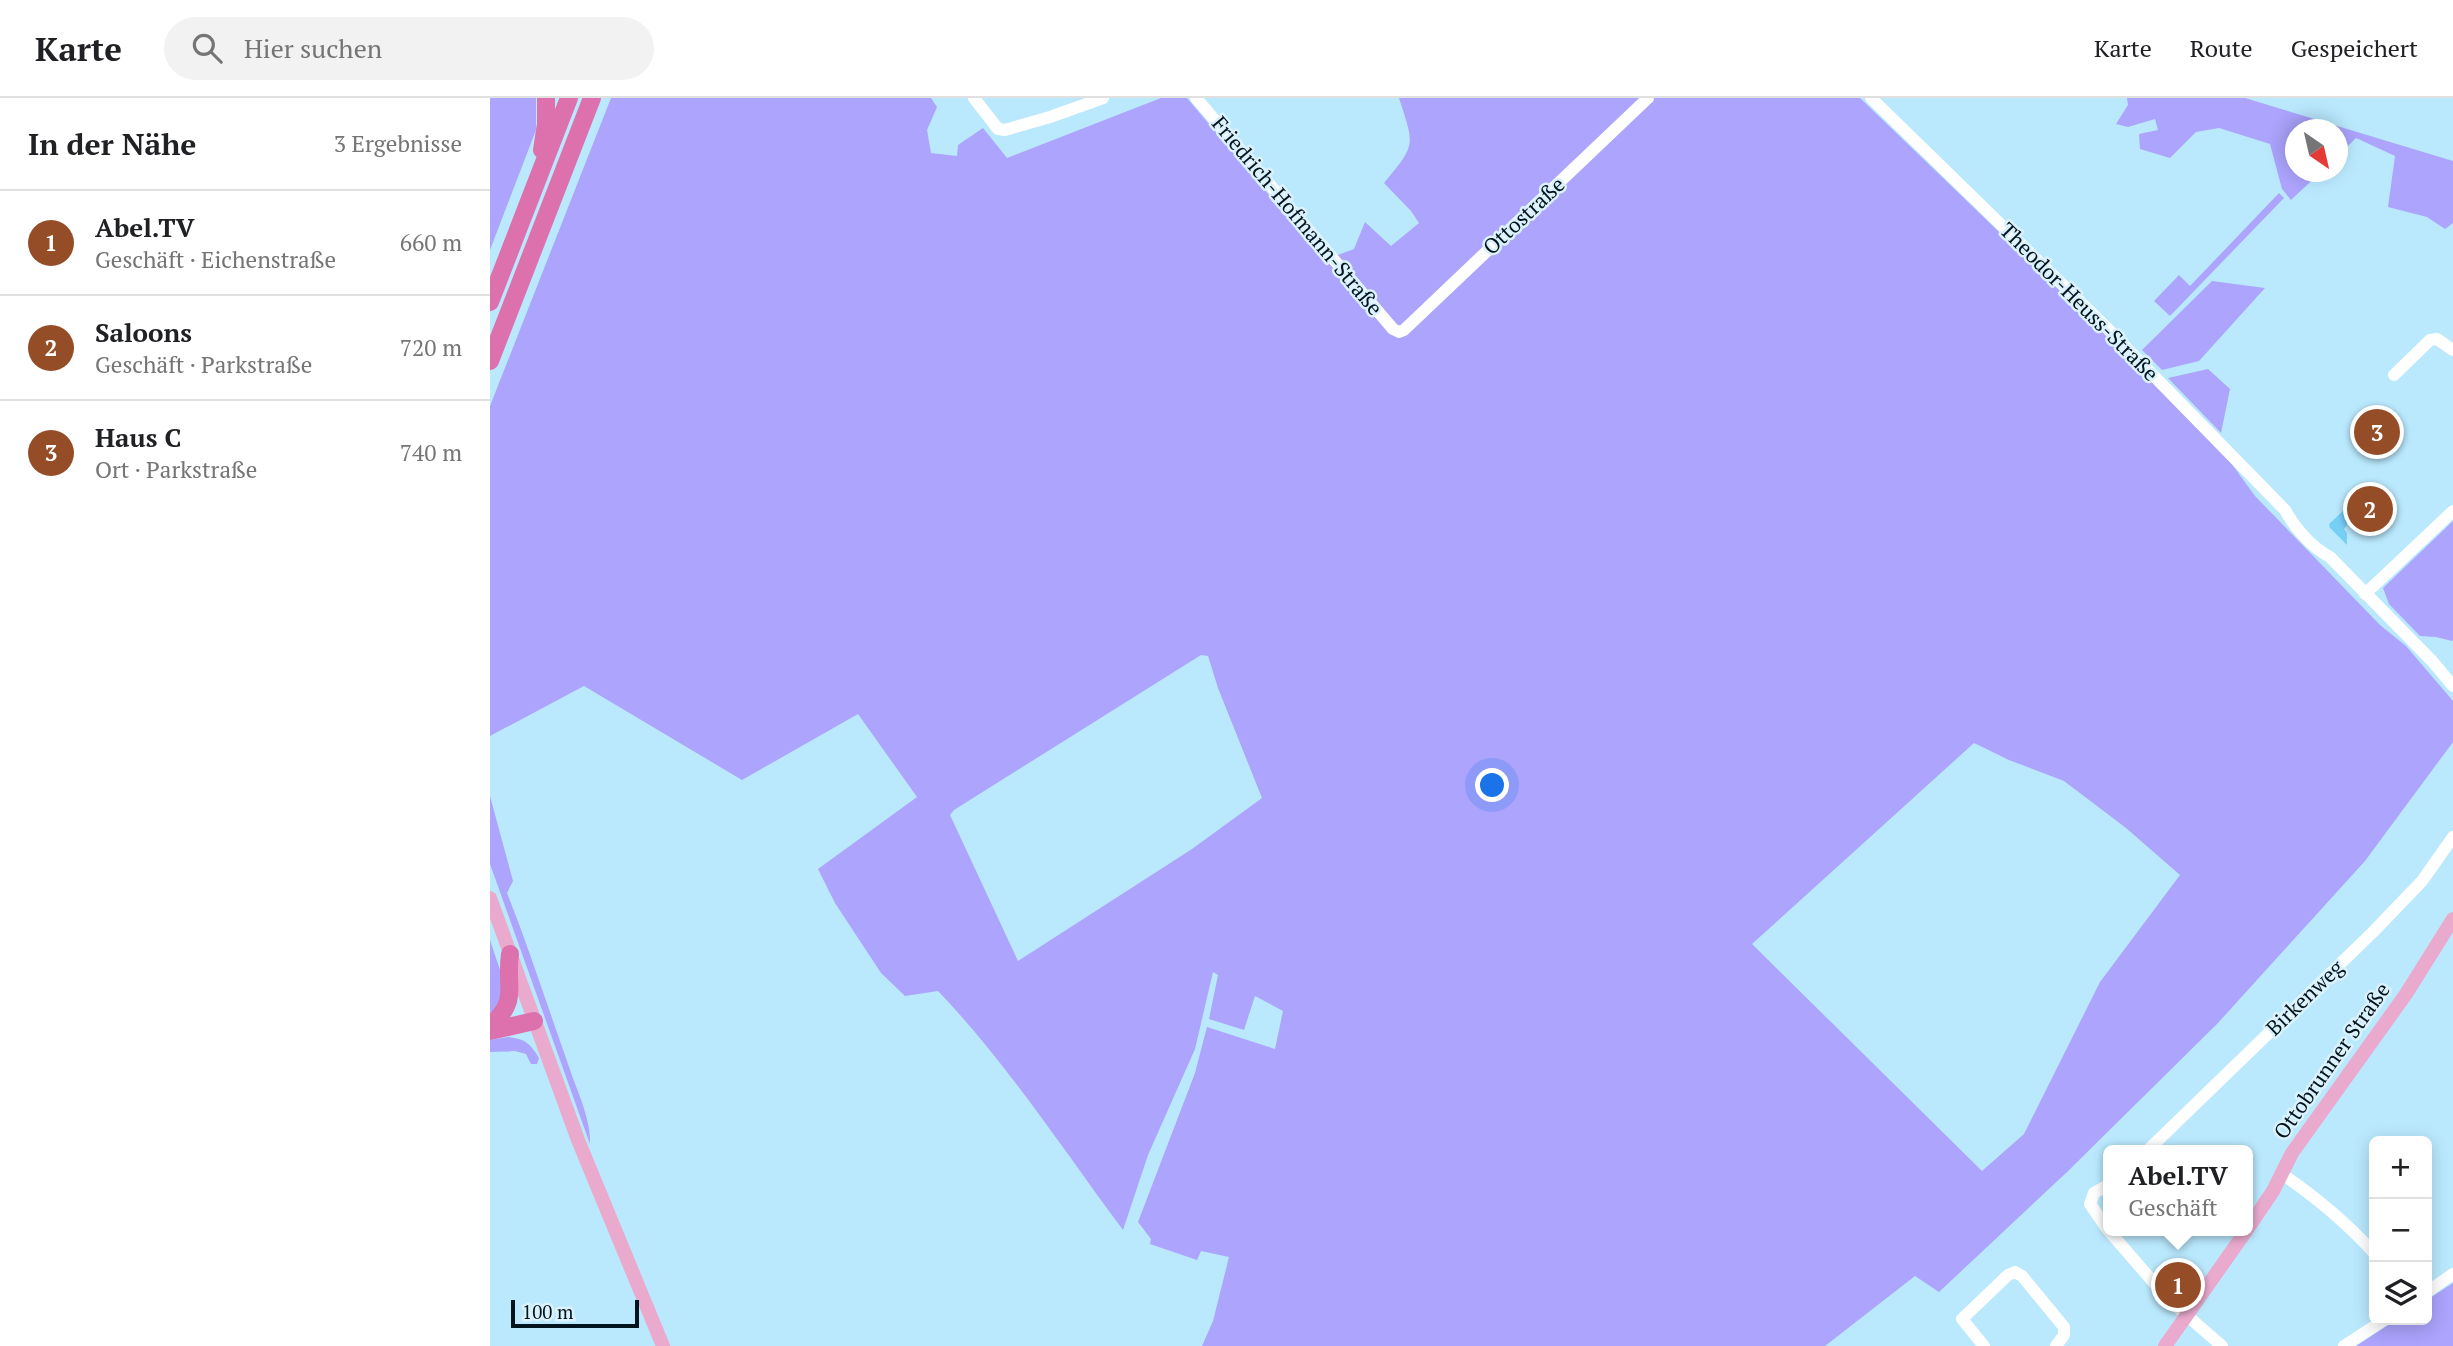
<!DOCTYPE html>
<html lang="de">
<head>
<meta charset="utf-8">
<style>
  :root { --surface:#fff; --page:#f2f2f2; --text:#202124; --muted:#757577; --line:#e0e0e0; --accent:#944d27 }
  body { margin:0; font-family:"PT Serif",serif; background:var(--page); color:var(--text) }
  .controls { position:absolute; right:21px; bottom:21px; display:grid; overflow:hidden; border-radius:10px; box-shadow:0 4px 18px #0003 }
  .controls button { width:63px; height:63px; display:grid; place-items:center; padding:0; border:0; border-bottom:2px solid var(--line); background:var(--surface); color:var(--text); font:35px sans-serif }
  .compass { position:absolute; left:1795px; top:21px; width:63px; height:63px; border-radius:50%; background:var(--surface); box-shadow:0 4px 18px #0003; rotate:146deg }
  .scale { position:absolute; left:21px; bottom:18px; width:128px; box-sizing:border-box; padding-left:7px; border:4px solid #00141d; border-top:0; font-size:19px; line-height:24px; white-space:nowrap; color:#00141d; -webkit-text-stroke:5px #dbf2fd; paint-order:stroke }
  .you { position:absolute; left:1003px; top:688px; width:24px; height:24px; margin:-18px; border:5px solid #fff; border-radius:50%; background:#1a73e8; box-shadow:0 0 0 10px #1a73e833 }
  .badge { display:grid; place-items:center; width:46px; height:46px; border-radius:50%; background:var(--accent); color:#fff; font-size:23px; font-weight:700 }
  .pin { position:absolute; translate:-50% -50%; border:4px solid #fff; box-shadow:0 2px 7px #0006 }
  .popup { position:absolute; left:1613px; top:1047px; width:150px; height:91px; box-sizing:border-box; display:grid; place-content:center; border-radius:10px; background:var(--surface); filter:drop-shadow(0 2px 5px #0005); font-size:23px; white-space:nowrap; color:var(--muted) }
  .popup b { font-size:26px; color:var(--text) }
  .popup::after { content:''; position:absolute; left:50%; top:100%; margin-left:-14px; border:14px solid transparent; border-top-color:var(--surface) }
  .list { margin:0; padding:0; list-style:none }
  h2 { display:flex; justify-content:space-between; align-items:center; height:91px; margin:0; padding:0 28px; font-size:30px }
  h2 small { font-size:23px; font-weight:400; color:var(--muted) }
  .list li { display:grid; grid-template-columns:46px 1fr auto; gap:21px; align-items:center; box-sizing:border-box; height:105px; padding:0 28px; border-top:2px solid var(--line) }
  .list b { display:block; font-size:26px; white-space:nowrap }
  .list p { margin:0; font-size:23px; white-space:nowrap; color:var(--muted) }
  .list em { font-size:23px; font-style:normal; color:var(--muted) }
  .icon { flex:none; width:38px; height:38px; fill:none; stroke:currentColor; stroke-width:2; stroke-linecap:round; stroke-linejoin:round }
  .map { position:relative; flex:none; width:1963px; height:1248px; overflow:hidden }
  header { display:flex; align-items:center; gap:42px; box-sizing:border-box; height:98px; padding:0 35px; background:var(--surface); border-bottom:2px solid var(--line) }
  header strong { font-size:33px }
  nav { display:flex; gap:38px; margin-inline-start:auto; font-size:24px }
  .search { width:490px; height:63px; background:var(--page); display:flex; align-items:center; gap:18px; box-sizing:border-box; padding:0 24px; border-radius:38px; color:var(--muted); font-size:26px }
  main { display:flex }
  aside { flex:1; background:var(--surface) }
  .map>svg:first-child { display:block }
  .green { fill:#aca4fd; fill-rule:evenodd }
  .water { fill:#76d0f6 }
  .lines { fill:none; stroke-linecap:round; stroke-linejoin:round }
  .minor { stroke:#fff; stroke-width:12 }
  .major { stroke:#eaaace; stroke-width:14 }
  .highway { stroke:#dc71ad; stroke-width:18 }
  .labels { text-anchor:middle; stroke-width:5; stroke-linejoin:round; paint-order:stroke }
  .street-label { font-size:21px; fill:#00141d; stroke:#dbf2fd }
</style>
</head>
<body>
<header>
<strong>Karte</strong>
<div class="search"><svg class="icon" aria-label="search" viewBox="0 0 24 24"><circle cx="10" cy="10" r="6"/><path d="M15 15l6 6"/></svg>Hier suchen</div>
<nav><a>Karte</a><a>Route</a><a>Gespeichert</a></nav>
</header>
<main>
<aside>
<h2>In der Nähe<small>3 Ergebnisse</small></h2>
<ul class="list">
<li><span class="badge">1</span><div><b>Abel.TV</b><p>Geschäft · Eichenstraße</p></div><em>660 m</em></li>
<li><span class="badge">2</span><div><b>Saloons</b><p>Geschäft · Parkstraße</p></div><em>720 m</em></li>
<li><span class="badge">3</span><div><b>Haus C</b><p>Ort · Parkstraße</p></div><em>740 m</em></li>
</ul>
</aside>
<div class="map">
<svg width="1963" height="1248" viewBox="0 0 1963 1248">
  <rect width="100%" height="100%" fill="#bae9fe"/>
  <!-- green -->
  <path class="green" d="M0,0H46V32L0,152Z
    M121,0H441L447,9L437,32L441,55L467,58L468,47L493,30L517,60L671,0H697L834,162L864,151L875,124L901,148L929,125L921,113L894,85C927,46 924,47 909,0H1370L1643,263L1736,358L1765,398L1890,527L1916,548L1963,603V644L1875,763L1727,926L1576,1075L1449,1194L1425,1178L1335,1248H712L723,1223L739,1159L711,1153L707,1162L660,1146L661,1141L648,1124L705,975L717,929L785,951L793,913L765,898L754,932L719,921L728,877L723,874L705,951L658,1057L633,1132C574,1053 517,965 448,893L415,898L391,875L345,805L328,771L427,699L368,616L252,682L94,588L0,638V308ZM711,557L718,558L728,590L772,700L702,751L528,863L460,717L464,712ZM1484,645L1519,662L1574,683L1636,730L1690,777L1610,884L1534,1036L1492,1073L1262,846Z
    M1637,0H1755L1963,63V125L1955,131L1937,119L1898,109L1905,58L1866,40L1848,58V32H1806V74H1831L1801,102L1792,91L1780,46L1729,30L1706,34L1680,60L1650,51L1649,36L1668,32L1665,21L1638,29L1626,26L1638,7Z
    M1789,95L1794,100L1680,218L1664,203L1689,177L1700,188Z
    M1722,183L1775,190L1709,263L1672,272L1652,252Z
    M1718,271L1740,291L1731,335L1678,280Z
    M1963,423V542L1962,543L1946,539L1930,538L1899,506L1893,490Z
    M0,698L23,783L17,795C39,850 57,907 77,963C85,989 101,1019 100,1046L0,766Z
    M0,842L11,875L15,895L0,920Z
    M18,939C35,941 40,945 49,960L47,966H41L36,956L25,953L0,954V942Z
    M1963,1185V1248H1866L1906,1222H1937V1202Z"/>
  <!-- water -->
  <path class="water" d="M1854,412L1858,417L1857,427L1854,431L1857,435V447L1840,430L1839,426Z"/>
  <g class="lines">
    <!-- minor -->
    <path class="minor" d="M484,0L508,31L515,32L560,19L613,0
      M706,0L903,231L909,234L914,232L1158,0
      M1381,0L1614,227L1795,412C1805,430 1821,449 1840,459L1943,564L1963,588
      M1904,277L1940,242L1947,241L1963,252
      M1875,496L1963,413
      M1658,1052L1883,834L1932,783L1963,739
      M1792,1076C1827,1100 1856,1124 1884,1155
      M1618,1087L1604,1095L1600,1106L1618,1132
      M1619,1133L1678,1201L1732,1248
      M1937,1194L1963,1176
      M1494,1248L1472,1221L1518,1177L1525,1174L1532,1178L1574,1229V1237L1566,1248
      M1854,1248L1894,1222"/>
    <!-- major -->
    <path class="major" d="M0,800L88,1042L173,1248
      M1758,1130L1783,1093L1802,1055L1916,896L1963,821
      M1675,1248L1756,1133"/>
    <!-- highway -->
    <path class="highway" d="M52,52L56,26V0
      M0,204L79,0
      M0,263L102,0
      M0,929C30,900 15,891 20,856
      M0,933L44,923"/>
  </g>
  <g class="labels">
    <!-- street labels -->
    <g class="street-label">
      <text transform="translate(807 118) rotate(50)" y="7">Friedrich-Hofmann-Straße</text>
      <text transform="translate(1034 118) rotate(-43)" y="7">Ottostraße</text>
      <text transform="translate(1589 204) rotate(45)" y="7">Theodor-Heuss-Straße</text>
      <text transform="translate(1815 900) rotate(-44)" y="7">Birkenweg</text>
      <text transform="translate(1842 963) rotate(-55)" y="7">Ottobrunner Straße</text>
    </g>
  </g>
</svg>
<div class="controls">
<button>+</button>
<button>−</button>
<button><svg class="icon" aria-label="layers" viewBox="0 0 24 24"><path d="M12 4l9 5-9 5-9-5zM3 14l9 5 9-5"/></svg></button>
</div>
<svg class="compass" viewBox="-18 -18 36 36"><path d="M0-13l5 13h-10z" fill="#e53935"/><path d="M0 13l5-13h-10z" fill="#757577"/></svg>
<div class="scale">100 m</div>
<div class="you"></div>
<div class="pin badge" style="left:1688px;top:1187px">1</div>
<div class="popup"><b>Abel.TV</b>Geschäft</div>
<div class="pin badge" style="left:1880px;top:411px">2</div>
<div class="pin badge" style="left:1887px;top:334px">3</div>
</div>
</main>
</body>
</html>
